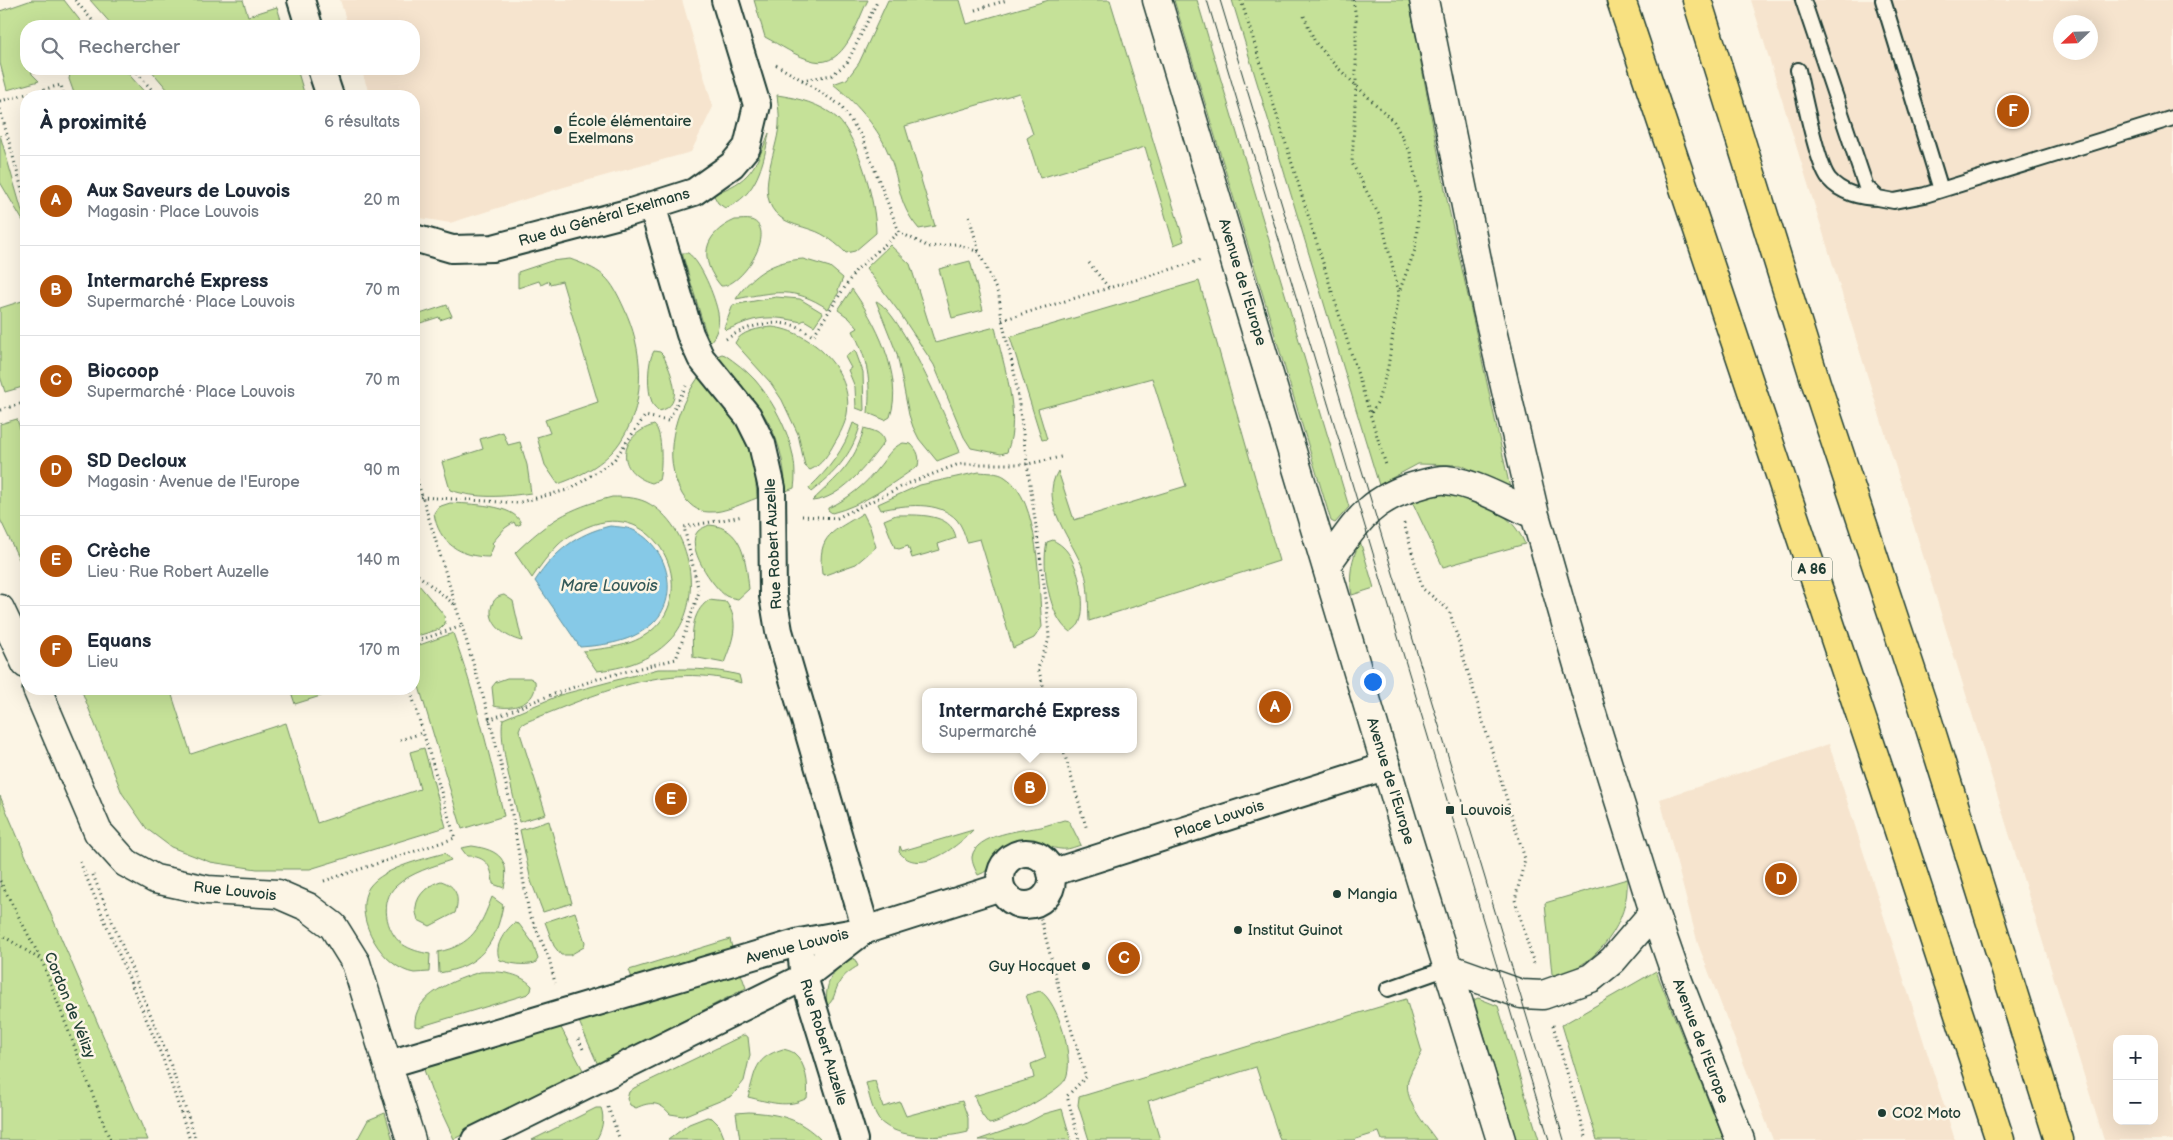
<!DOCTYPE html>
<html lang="fr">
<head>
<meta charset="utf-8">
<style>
  :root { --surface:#fff; --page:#f2f2f3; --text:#1f2937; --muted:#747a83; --line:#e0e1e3; --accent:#b45309 }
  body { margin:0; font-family:"Balsamiq Sans",sans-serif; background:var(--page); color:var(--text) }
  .controls { position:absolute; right:15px; bottom:15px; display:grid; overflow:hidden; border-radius:10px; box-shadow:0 5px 20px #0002 }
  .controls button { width:45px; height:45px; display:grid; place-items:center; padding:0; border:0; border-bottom:1px solid var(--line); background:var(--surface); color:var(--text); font:25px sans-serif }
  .compass { position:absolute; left:2053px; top:15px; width:45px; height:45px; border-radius:50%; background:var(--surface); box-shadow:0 5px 20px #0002; rotate:247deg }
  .you { position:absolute; left:1372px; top:681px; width:18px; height:18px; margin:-12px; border:4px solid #fff; border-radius:50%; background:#1a73e8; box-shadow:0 0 0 8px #1a73e833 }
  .badge { display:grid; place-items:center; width:32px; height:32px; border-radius:50%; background:var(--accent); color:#fff; font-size:16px; font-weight:700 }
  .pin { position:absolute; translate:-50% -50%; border:2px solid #fff; box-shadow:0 1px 5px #0006 }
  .popup { position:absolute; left:922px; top:688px; width:215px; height:65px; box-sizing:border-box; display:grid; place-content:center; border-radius:10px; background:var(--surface); filter:drop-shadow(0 1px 4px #0005); font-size:16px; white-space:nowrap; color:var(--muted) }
  .popup b { font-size:19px; color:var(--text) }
  .popup::after { content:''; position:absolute; left:50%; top:100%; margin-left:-10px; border:10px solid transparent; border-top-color:var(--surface) }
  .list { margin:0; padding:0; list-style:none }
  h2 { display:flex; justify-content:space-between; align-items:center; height:65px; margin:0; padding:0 20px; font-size:21px }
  h2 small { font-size:16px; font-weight:400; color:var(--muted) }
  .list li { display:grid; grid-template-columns:32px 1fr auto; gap:15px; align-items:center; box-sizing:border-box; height:90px; padding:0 20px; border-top:1px solid var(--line) }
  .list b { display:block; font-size:19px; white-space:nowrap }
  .list p { margin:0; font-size:16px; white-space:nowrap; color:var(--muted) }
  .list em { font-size:16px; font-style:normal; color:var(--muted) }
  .icon { flex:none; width:28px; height:28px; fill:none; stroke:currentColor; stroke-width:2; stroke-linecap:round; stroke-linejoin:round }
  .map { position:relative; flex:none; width:2173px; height:1140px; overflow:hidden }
  .search { position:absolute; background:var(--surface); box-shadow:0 5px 20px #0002; left:20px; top:20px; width:400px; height:55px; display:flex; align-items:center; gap:12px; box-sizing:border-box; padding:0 18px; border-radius:20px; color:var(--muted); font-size:19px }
  .panel { position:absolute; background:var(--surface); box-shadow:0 5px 20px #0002; left:20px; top:90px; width:400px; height:605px; border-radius:20px }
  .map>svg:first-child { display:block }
  .built { fill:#f6e4ce; fill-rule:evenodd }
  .green { fill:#c5e198; stroke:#728f66 }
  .water { fill:#86c9e7; stroke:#5d919f }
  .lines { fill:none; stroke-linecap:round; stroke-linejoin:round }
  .lane-casing { stroke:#1f3d34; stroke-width:18 }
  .street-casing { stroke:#1f3d34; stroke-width:30 }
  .secondary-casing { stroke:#1f3d34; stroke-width:31 }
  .highway-casing { stroke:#1f3d34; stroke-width:31 }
  .path { stroke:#1f3d34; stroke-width:3; stroke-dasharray:1 4; stroke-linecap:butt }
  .lane { stroke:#fcf5e5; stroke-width:14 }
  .street { stroke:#fcf5e5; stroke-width:26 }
  .secondary { stroke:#fcf5e5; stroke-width:28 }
  .highway { stroke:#f8e181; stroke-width:28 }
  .tram { stroke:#1f3d34; stroke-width:1 }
  .poi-dot { fill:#1f3d34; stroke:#fcf5e5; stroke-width:2 }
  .labels { text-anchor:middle; stroke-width:5; stroke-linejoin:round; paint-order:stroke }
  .shield { fill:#fcf5e5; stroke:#617469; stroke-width:1 }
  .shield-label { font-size:14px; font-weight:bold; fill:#1f3d34 }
  .poi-label { font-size:15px; fill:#1f3d34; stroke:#fcf5e5; text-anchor:start }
  .street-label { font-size:15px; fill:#1f3d34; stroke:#fcf5e5 }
  .water-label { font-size:16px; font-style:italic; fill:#345958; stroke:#fcf5e5 }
</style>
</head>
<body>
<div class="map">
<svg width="2173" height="1140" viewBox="0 0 2173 1140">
  <rect width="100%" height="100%" fill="#fcf5e5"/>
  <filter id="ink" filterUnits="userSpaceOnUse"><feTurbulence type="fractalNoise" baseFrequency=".02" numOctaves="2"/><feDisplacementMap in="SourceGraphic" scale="10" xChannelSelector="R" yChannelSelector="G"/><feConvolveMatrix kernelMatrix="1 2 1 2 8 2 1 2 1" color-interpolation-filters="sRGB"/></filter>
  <g filter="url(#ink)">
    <!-- built -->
    <path class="built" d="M340,0H682L713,107L691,152L564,187L450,223L420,218L414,213V96H370L361,69H414V26H348Z
      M1751,0H2173V1140H2104ZM2060,22H2090V52H2060ZM2117,1039H2154V1121H2117Z
      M1829,744L1955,1140H1773L1698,944L1660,799Z"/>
    <!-- green -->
    <path class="green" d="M32,0H64L82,23L78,26H26V69H31L32,74L39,81L7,90L0,63V11Z
      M90,0H243L248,16L277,7L283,26H113Z
      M754,0H868C857,21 845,68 814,61C797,57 780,45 765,37Z
      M888,0H960L967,24L1049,0H1110L1184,241L1174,245L1145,147L1040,178L1027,138L1033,134L1019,93L905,126L935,226L919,229C895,201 901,179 887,150C877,126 853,100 833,84L847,79L859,63Z
      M1174,0H1197L1349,507L1335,523L1331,521Z
      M1232,0H1409L1448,205L1510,488L1461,465L1418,464L1379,485Z
      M71,69H124L148,96H75L69,79Z
      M150,69H297L305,96H173Z
      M777,95C798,98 821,104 837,118C859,139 876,203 876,233L855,251L846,253C837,244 825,234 812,230C801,226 789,224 780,217C753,196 777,153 779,125C780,116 778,105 777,95Z
      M769,133C764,162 757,197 725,208L718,203L713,194C751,181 755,168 769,133Z
      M0,135L26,225V226L0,182Z
      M735,220C740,220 747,219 751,220C779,229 742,287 721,286C698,259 703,234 735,220Z
      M890,245L910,264L935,343L995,327C1003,366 1022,413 1007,452L1001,454L971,448L964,437L934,365L899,312L866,268Z
      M682,253H688C701,262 715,297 718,313C720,324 717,335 709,343Z
      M570,259C581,263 595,268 604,276C613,284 619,297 624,308C643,348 647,400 622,439C609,461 582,476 558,484L545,465L537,437L550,433L545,420L598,402L562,281L550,284L549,281L541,285L539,281L518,288V272L551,261Z
      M803,259L830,267L843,278L838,290L839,292L828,309C794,286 773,292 736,299C752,274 773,261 803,259Z
      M970,261L983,310L952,318L939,269Z
      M1199,281L1279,561L1089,621C1088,605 1089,585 1084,571C1073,540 1038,503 1058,471L1074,520L1186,486L1152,378L1038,409L1047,439L1042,440L1010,337Z
      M852,289C875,321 904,376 890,417L885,420L868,413C871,380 868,361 853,331L858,328L849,318L838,310Z
      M776,297L800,299L823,313L814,326L804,320L801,322C785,318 769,316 753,320C744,322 735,327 726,330L724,328L733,305Z
      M22,301L26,317V386L5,392L0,376V308Z
      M876,301C900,310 949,424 960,452L937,461L919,439L913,427L909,415L897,354Z
      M447,305L452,316L440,320L439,317L414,325V316Z
      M772,327C811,331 854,371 847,414C845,424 840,434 835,442C829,453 822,465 810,470L805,466L798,434L782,400L770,382L735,343C740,331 760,328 772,327Z
      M855,350L863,372L864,411L856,408L855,387L848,370L851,368L845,357Z
      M654,351L660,352L663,355C671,372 686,406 659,411C656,408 653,406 652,402C647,391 647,361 654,351Z
      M722,354L725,355C735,362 746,370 755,380C778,407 800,451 794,488L786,491C782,423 757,405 717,356Z
      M698,378C737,417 754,442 757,498C743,503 724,513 709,512C697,512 688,504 682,494C661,456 675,411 698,378Z
      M17,419L26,448V574L0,519V424Z
      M853,423L860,426C852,455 834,474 811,492L809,488C829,469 844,450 853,423Z
      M654,425C663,431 662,470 659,480L652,483C614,472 619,435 654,425Z
      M864,428C874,431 882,432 884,442C867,465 841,499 812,501C837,477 855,464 864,428Z
      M503,432L508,445L520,442L527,465L531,493C503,497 477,499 450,490L442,462L483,449L480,439Z
      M903,443L911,444C918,451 920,457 918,466C891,484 864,505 832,513L828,510V508C847,500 866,484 878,468C887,458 890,448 903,443Z
      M979,472C987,473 998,472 1005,477C1041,499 1038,588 1042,627L1034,638L1013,648L980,539L967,542C965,535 962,526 957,520C939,500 904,505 881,510L878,504L920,485Z
      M1443,494C1477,498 1511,510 1525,544L1443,567L1411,499L1424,495Z
      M612,497C624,497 635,497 646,502C693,525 706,605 669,641C649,661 624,668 597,671L583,651C607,648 631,647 651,631C701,591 656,497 587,527C578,531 566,537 558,545C548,555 540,566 532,578L515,553C548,521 567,509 612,497Z
      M450,503C468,504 516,504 521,524L516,526L514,522L505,528L492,543L494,545L489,557C461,557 438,543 434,513L438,507Z
      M863,513L870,527L876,547L856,564L825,575L822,574C817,533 833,533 863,513Z
      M896,515C915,515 952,512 956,538L938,544L940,550L912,558L908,546L899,549L895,548L884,520Z
      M709,525C743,527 746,561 749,589L738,599C734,598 730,598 726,596C713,587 684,546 698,531C701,528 706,527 709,525Z
      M1053,540C1056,542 1060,544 1063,547C1078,560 1088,606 1079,624C1077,627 1073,630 1070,632C1049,618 1041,566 1047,542Z
      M1360,541L1374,588L1352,595C1348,576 1352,558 1360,541Z
      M414,579L444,615L445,624L440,629L414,637Z
      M504,595L513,601L522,641C506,638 486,623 492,605C494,599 498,596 504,595Z
      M709,600L726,602C741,622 732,642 724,663L693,657C692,636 690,613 709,600Z
      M453,633C475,693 489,754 504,816L462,829L414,670V647Z
      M658,669C685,669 713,668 739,675L741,683C666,660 595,695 526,722L521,725L519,730L546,814L519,822C514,795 498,742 503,719L560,695Z
      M507,678H530L535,681C538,703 513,711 494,706L492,687L496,682Z
      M81,689H170L191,754L286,723L317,823L420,789L410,752L424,748L446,827L310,869H257L210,862L171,847L147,829L122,793Z
      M290,689H343L295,704Z
      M0,796L148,1140H0Z
      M1064,820L1069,821L1081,845C1074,847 1068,850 1061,849C1044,848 1031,833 1012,843C997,851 995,870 978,875C975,869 972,863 972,857C975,834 1024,830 1041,827C1049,825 1056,822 1064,820Z
      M549,821L572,903L543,912L531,881L520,830Z
      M973,830C957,847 919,877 899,852L900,846L902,851Z
      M472,846C500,850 510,860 504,888L493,884C492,866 486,856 467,856L461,848Z
      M445,853L451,860C434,866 410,873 396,886C380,900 385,931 402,944C411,950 419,952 430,954L429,972C424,972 419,973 414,973C383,968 354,920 367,891C377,869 424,859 445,853Z
      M1627,879C1630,922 1598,964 1557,976L1552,974L1545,903Z
      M441,881C457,886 460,898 455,913L430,926L418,920C417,916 415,911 416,907C417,894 430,884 441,881Z
      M492,897L503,905C496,945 479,967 439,973L438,952C473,945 480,927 492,897Z
      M575,912L585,942L584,947L570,955H561L554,946L545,922Z
      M514,923L519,924L533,943L538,959L535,963C524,966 511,964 500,960C493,947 504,932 514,923Z
      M730,939L732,948L632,978L629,970Z
      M854,958L858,966C851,970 842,976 838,985C834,993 835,999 827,1006C824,984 833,966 854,958Z
      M739,968L746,988L598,1065L577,1017Z
      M1656,971L1724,1140H1597L1562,1025Z
      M480,972C498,971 519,972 532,986L531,991L528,994L419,1027L415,1026C412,995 457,979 480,972Z
      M1040,991C1058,1001 1076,1061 1065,1080C1059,1091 1002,1123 989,1124L982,1115L974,1096L1034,1078L1031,1064L1046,1058L1026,995Z
      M1478,998L1498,1006L1539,1140H1516L1474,1000Z
      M1406,999L1422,1052C1418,1060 1412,1068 1409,1077C1401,1098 1425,1124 1436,1140H1382L1379,1132L1353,1140H1280L1256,1067L1148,1101L1160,1140H1089L1078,1105L1079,1097Z
      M558,1022L584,1072L454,1139L431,1090L422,1064Z
      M744,1035L748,1037L750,1055L744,1081L732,1096L683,1116L670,1114C660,1102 651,1101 636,1108L630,1105L627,1099L629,1092L634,1088Z
      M783,1049C787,1050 791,1051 794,1053C806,1062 809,1086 807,1098C787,1109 769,1102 748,1097C756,1070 754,1058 783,1049Z
      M875,1081L883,1107L900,1102L906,1116L962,1101L968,1118V1132C942,1139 898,1140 879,1120C872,1110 869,1095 866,1083Z
      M596,1108H601C605,1118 602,1131 596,1140H532Z
      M1062,1109L1071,1140H978L1027,1123L1044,1114Z
      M749,1112C780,1114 799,1118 821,1140H740L736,1113Z
      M385,1113L393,1140H357L368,1120Z
      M707,1117L712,1118L719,1125L725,1140H668L689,1124Z"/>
    <!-- water -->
    <path class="water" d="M610,526C619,527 629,527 637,532C668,549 681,598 652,624C631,642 607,645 580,647L535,581C554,552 576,534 610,526Z"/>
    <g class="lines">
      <defs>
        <path id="lane" d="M1803,0L1866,187L1878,198L1894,201L1925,195L2173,118
          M1883,0L1941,190
          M1798,70C1803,92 1817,165 1829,179C1841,193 1861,198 1878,198
          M1388,989L1448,968"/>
        <path id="street" d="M301,0L309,26
          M321,69L330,96
          M652,205L690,334L701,358L748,416L762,444L772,488L773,596L779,631L866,930
          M414,238L452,249L493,248L631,212L694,192L732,165L747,147L757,105L725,0
          M1000 879a26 26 0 1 1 52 0a26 26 0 1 1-52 0Z
          M1051,873L1387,766
          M802,960L804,977L854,1140
          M389,1064L800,942L866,930L1001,887
          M475,1140L804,977L861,933"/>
        <path id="secondary" d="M1157,0L1404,826L1501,1140
          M1424,0L1487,309L1535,515L1592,714L1654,912L1678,981L1740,1140
          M1326,565C1355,526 1366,500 1416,486C1424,484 1437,479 1446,480C1475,483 1509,503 1535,515
          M0,609L26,664
          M37,689L98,832L126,863L155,879L207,890L278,894L308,907L333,926L356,963L411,1140
          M1448,968L1521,994L1543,995L1591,978L1613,960L1654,912"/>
        <path id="highway" d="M1621,0L1881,776L2000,1140
          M1697,0L1816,383L1925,712L2059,1140"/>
      </defs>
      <!-- lane casing -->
      <use href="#lane" class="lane-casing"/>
      <!-- street casing -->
      <use href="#street" class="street-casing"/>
      <!-- secondary casing -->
      <use href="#secondary" class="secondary-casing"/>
      <!-- highway casing -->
      <use href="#highway" class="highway-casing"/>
      <!-- path -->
      <path class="path" d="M75,0L97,26
        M1241,0L1386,465
        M1353,0L1356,17V86L1352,163L1381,219L1399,293L1388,367L1378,401L1370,415
        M975,10L1007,0
        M1304,16L1315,42L1336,66L1394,122L1410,152L1420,198L1415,250L1399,292
        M90,26L94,22
        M776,65L802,80L832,75L847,63L878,0
        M134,69L157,96
        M802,80L840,105L862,137L899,232L929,247L956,244L979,252L999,296L1002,320L1015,376L1047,606L1049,639L1038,668L1045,692
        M0,101L61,85L64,96
        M0,109L26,204
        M969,216L979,252
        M1089,263L1109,288
        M1002,320L1202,260
        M726,339C747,326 771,319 796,326C801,327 807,333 813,336L856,270L899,232
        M0,410L26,402
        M414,470L462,626L414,642
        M421,497L517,503L571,489L614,460L645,416L668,421L686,386
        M802,516L837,518L907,484L959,464H1028L1061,457
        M1404,523L1422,588L1449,610L1525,859L1515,900L1534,964
        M414,572L454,604
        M462,626L488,713L509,797L529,913L549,958L555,983
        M489,720L540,699L600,678L676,659L699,592L684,527L743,516
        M400,740L422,733
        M1063,749L1087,830
        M80,862L163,1059L190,1140
        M93,875L168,1057L196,1140
        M0,881L42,961L110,1140
        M324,881L455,838L410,689
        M1037,904L1060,993L1086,1077L1067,1096L1079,1140
        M0,934L41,960
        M1553,1025L1587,1140
        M578,1039L584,1051
        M608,1107L620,1140"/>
      <!-- lane -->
      <use href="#lane" class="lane"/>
      <!-- street -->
      <use href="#street" class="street"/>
      <!-- secondary -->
      <use href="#secondary" class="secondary"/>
      <!-- highway -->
      <use href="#highway" class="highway"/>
      <!-- tram -->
      <path class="tram" d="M1207,0L1549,1140
        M1220,0L1564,1140"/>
    </g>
  </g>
  <!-- markers -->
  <g class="poi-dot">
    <circle cx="558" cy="130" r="5"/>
    <rect x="1445" y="805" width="10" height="10" rx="2.5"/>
    <circle cx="1337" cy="894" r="5"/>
    <circle cx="1238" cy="930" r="5"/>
    <circle cx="1086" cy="966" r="5"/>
    <circle cx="1882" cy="1113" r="5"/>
  </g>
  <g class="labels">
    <!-- shield labels -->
    <rect class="shield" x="1792" y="557.5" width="40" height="23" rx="4"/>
    <g class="shield-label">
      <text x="1812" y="574">A 86</text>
    </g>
    <!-- poi labels -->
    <g class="poi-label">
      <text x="568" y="126">École élémentaire<tspan x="568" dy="17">Exelmans</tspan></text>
      <text x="1460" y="815">Louvois</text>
      <text x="1347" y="899">Mangia</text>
      <text x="1248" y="935">Institut Guinot</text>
      <text x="1076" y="971" text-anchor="end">Guy Hocquet</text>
      <text x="1892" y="1118">CO2 Moto</text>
    </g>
    <!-- street labels -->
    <g class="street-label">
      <text transform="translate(604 217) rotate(-16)" y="5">Rue du Général Exelmans</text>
      <text transform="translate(1243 282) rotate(73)" y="5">Avenue de l'Europe</text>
      <text transform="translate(773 544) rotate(-93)" y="5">Rue Robert Auzelle</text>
      <text transform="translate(1391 781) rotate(73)" y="5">Avenue de l'Europe</text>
      <text transform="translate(1219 819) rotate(-18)" y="5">Place Louvois</text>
      <text transform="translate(235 891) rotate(6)" y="5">Rue Louvois</text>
      <text transform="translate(797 946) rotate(-14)" y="5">Avenue Louvois</text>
      <text transform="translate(70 1005) rotate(68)" y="5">Cordon de Vélizy</text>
      <text transform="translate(1701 1041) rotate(69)" y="5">Avenue de l'Europe</text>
      <text transform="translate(824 1042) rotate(73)" y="5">Rue Robert Auzelle</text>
    </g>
    <!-- water labels -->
    <g class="water-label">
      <text x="609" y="591">Mare Louvois</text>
    </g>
  </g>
</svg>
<div class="controls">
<button>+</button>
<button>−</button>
</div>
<svg class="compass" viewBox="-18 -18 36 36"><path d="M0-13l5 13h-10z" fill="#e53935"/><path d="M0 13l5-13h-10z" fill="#747a83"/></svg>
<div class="you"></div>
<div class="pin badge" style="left:1275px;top:707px">A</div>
<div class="pin badge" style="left:1030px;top:788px">B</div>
<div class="popup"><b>Intermarché Express</b>Supermarché</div>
<div class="pin badge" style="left:1124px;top:958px">C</div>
<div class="pin badge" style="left:1781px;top:879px">D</div>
<div class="pin badge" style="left:671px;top:799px">E</div>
<div class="pin badge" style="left:2013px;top:111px">F</div>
<div class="search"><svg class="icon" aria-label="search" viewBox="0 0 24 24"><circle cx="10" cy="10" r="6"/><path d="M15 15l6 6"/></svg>Rechercher</div>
<section class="panel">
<h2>À proximité<small>6 résultats</small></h2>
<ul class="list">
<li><span class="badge">A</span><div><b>Aux Saveurs de Louvois</b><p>Magasin · Place Louvois</p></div><em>20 m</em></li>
<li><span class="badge">B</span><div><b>Intermarché Express</b><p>Supermarché · Place Louvois</p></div><em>70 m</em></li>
<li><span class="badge">C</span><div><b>Biocoop</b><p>Supermarché · Place Louvois</p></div><em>70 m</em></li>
<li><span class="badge">D</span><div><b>SD Decloux</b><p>Magasin · Avenue de l'Europe</p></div><em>90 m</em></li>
<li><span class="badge">E</span><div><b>Crèche</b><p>Lieu · Rue Robert Auzelle</p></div><em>140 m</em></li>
<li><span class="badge">F</span><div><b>Equans</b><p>Lieu</p></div><em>170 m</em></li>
</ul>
</section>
</div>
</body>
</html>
